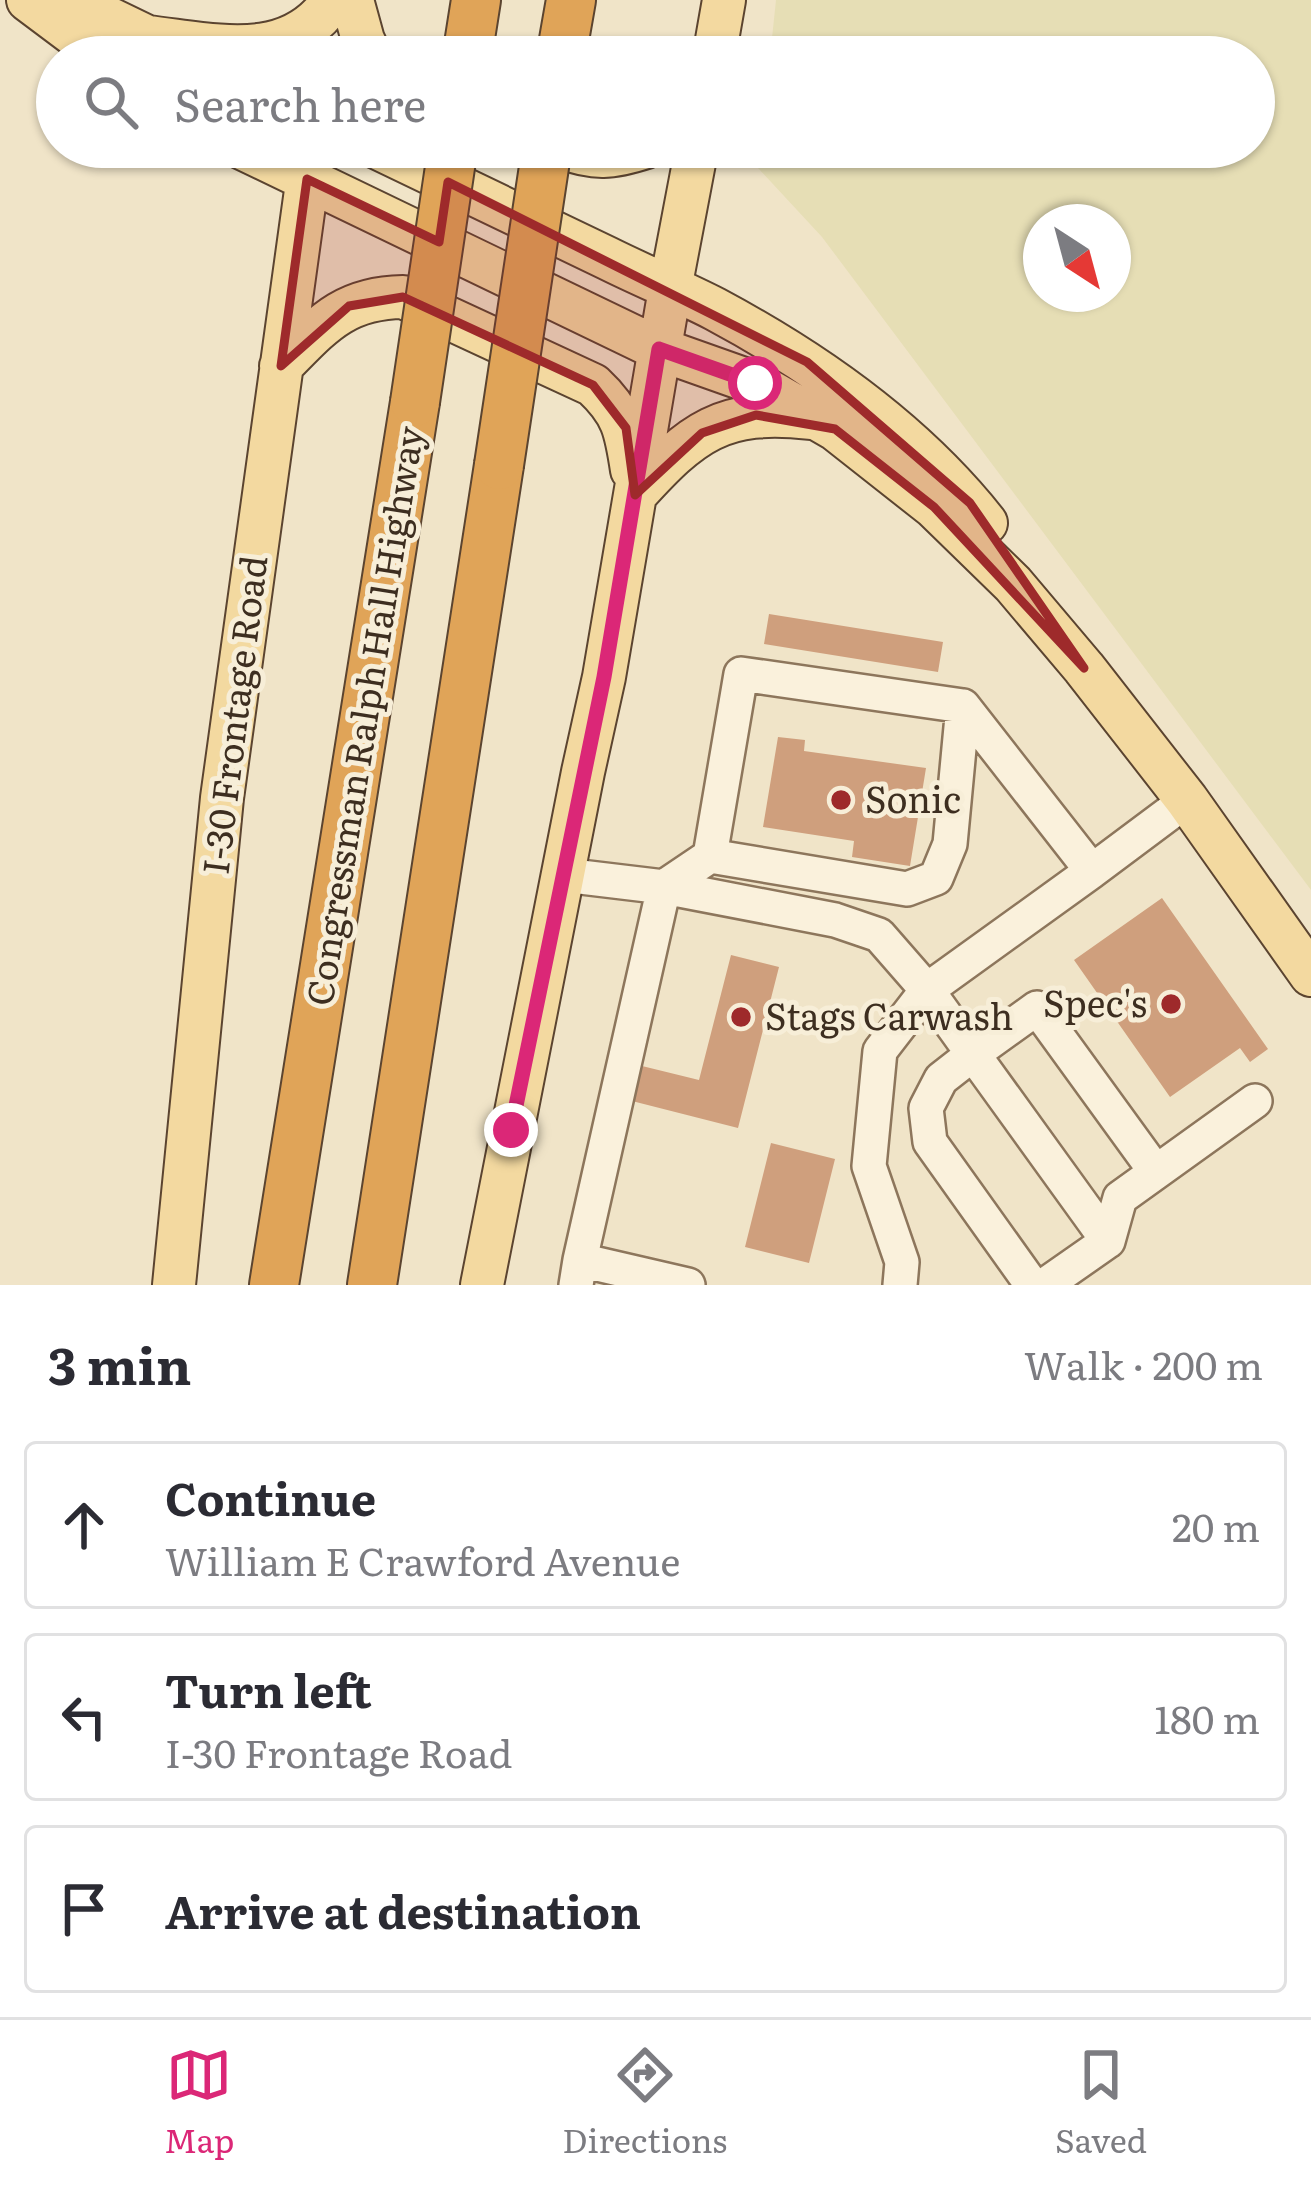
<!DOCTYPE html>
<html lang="en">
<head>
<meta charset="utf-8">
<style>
  :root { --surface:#fff; --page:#f2f2f3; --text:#2b2b33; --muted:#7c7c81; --line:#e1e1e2; --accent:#db2777 }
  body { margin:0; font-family:Literata,serif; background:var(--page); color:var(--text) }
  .compass { position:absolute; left:1023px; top:204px; width:108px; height:108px; border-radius:50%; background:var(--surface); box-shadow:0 3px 9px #0004; rotate:144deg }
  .stop { position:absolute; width:36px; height:36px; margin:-27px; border:9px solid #db2777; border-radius:50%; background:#fff }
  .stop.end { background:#db2777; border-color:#fff; box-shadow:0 3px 12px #0008 }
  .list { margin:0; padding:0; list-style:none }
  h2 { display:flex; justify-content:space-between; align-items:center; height:156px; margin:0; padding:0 48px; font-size:51px }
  h2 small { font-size:39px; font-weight:400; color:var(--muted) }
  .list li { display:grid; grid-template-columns:78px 1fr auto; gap:36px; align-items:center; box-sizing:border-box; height:168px; margin:0 24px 24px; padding:0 24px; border:3px solid var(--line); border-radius:12px }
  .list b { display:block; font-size:45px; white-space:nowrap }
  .list p { margin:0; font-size:39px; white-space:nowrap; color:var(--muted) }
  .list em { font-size:39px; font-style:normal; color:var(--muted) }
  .icon { flex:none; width:66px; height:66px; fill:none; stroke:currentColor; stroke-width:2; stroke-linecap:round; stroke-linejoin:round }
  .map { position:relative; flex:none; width:1311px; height:1285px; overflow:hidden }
  .search { position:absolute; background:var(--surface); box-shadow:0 3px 9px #0004; left:36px; right:36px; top:36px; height:132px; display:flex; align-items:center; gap:30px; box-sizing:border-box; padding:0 42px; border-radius:66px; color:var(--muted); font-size:45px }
  .sheet { height:732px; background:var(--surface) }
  nav { display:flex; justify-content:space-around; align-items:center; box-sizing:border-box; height:168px; border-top:3px solid var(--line); background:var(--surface); font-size:33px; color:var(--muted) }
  nav a { display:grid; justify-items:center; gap:6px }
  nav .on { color:var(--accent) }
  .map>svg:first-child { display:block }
  .farmland { fill:#e6deb5; fill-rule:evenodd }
  .building { fill:#cf9f7d }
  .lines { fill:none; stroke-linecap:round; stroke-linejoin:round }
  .minor-casing { stroke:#8d765c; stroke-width:38 }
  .major-casing { stroke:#5b4430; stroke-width:46 }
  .highway-casing { stroke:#5b4430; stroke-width:52 }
  .minor { stroke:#faf1dc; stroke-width:33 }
  .major { stroke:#f3d9a0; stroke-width:42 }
  .highway { stroke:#e0a458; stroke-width:48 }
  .highway-bridge-casing { stroke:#5b4430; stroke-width:52; stroke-linecap:butt }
  .highway-bridge { stroke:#e0a458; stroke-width:48 }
  .route { stroke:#db2777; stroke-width:15 }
  .marked { fill:#9e2a2b; fill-opacity:0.2; stroke:#9e2a2b; stroke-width:9; stroke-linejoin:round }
  .poi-dot { fill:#9e2a2b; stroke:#f7eed8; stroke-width:4.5 }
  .labels { text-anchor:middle; stroke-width:10; stroke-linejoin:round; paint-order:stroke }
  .street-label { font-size:36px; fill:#3d2e20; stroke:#f7eed8 }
  .poi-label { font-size:36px; fill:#3d2e20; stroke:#f7eed8; text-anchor:start }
</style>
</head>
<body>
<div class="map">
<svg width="1311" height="1285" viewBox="0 0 1311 1285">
  <rect width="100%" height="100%" fill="#f0e4c8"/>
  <!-- farmland -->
  <path class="farmland" d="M776,0H1311V890L822,237L758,168L760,147H1254V57H770ZM1041,222H1113V294H1041Z"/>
  <!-- building -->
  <path class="building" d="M769,614L943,642L938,672L764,644Z
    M778,737L805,740L804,751L926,768L910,866L852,857L854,841L763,827Z
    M1162,898L1268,1049L1250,1062L1240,1048L1170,1097L1074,960Z
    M731,955L779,967L738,1128L632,1101L642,1066L699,1080Z
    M771,1143L835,1159L809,1263L745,1247Z"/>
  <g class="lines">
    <defs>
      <path id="minor" d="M710,856L907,889L936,878L950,844L963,706
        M564,875L664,887L710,856L741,674L963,706L1092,871L1187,800
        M1108,1241L973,1054L1037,1008L1156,1172
        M580,1260L664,887L835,920L879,935L927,990L1092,871
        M576,1285L580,1260L688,1285
        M900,1285L902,1262L869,1166L880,1051L927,990L973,1054L941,1079L926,1108L930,1142L1032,1285
        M1045,1285L1108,1241L1120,1198L1255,1101"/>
      <path id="major" d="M28,0L104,57
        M71,0L172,49
        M352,0L363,40L371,57
        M147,37C213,44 290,66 333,0
        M714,57L724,0
        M240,147L659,349L755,383L835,429L934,507L1013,584L1084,668L1187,800L1311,975
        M376,147C453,184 530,221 607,258C643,276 680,291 715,309C816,363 914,432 986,523
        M561,147C595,160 612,158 646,147
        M281,366C321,326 342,298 403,297L593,385C623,413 626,430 632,470
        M635,495C692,432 722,408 810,418
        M174,1285L222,798L312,147
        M482,1285L583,772L604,677L670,289L697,147"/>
      <path id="highway" d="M467,57L476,0
        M561,57L571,0
        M274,1285L415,402
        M372,1285L499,465"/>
    </defs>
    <!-- minor casing -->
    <use href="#minor" class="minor-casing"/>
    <!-- major casing -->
    <use href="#major" class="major-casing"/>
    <!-- highway casing -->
    <use href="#highway" class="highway-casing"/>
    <!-- minor -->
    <use href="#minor" class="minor"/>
    <!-- major -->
    <use href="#major" class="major"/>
    <!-- highway -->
    <use href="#highway" class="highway"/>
    <defs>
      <path id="highway-bridge" d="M415,402L453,147
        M499,465L547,147"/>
    </defs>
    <!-- highway-bridge casing -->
    <use href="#highway-bridge" class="highway-bridge-casing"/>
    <!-- highway-bridge -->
    <use href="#highway-bridge" class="highway-bridge"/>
  </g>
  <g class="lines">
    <!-- route -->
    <path class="route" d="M511,1130L604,677L659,349L755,383"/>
  </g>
  <!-- marked area -->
  <path class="marked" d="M307,179L439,242L448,182L807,362L970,503L1084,668L934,507L835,429L756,415L702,433L635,495L626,428L593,385L403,297L349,306L281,366Z"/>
  <!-- markers -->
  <g class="poi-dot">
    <circle cx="841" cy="800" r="12"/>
    <circle cx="1171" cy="1004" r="12"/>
    <circle cx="741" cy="1017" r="12"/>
  </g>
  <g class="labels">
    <!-- street labels -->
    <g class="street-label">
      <text transform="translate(235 715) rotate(-83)" y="13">I-30 Frontage Road</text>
      <text transform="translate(365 716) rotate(-81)" y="13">Congressman Ralph Hall Highway</text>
    </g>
    <!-- poi labels -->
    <g class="poi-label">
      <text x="865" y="813">Sonic</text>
      <text x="1147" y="1017" text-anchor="end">Spec's</text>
      <text x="765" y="1030">Stags Carwash</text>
    </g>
  </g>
</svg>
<svg class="compass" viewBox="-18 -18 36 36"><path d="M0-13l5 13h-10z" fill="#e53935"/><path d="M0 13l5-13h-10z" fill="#7c7c81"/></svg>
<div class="stop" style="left:755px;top:383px"></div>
<div class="stop end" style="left:511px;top:1130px"></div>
<div class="search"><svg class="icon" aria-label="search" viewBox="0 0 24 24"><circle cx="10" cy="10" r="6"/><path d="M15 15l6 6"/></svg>Search here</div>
</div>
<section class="sheet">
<h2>3 min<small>Walk · 200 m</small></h2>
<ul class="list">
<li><svg class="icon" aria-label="ahead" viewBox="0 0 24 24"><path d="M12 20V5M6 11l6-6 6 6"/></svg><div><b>Continue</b><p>William E Crawford Avenue</p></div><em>20 m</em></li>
<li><svg class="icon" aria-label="left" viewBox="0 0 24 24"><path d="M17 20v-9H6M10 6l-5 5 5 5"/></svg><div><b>Turn left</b><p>I-30 Frontage Road</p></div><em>180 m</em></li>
<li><svg class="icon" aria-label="arrive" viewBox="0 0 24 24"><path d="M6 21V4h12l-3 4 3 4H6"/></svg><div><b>Arrive at destination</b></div></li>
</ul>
</section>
<nav>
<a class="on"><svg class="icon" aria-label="map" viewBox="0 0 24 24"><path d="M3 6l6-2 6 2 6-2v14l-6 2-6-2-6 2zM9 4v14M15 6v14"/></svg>Map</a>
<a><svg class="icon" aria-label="directions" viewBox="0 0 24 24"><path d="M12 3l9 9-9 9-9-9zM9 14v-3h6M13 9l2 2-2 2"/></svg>Directions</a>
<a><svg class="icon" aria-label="saved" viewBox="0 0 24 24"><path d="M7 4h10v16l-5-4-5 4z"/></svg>Saved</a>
</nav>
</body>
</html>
